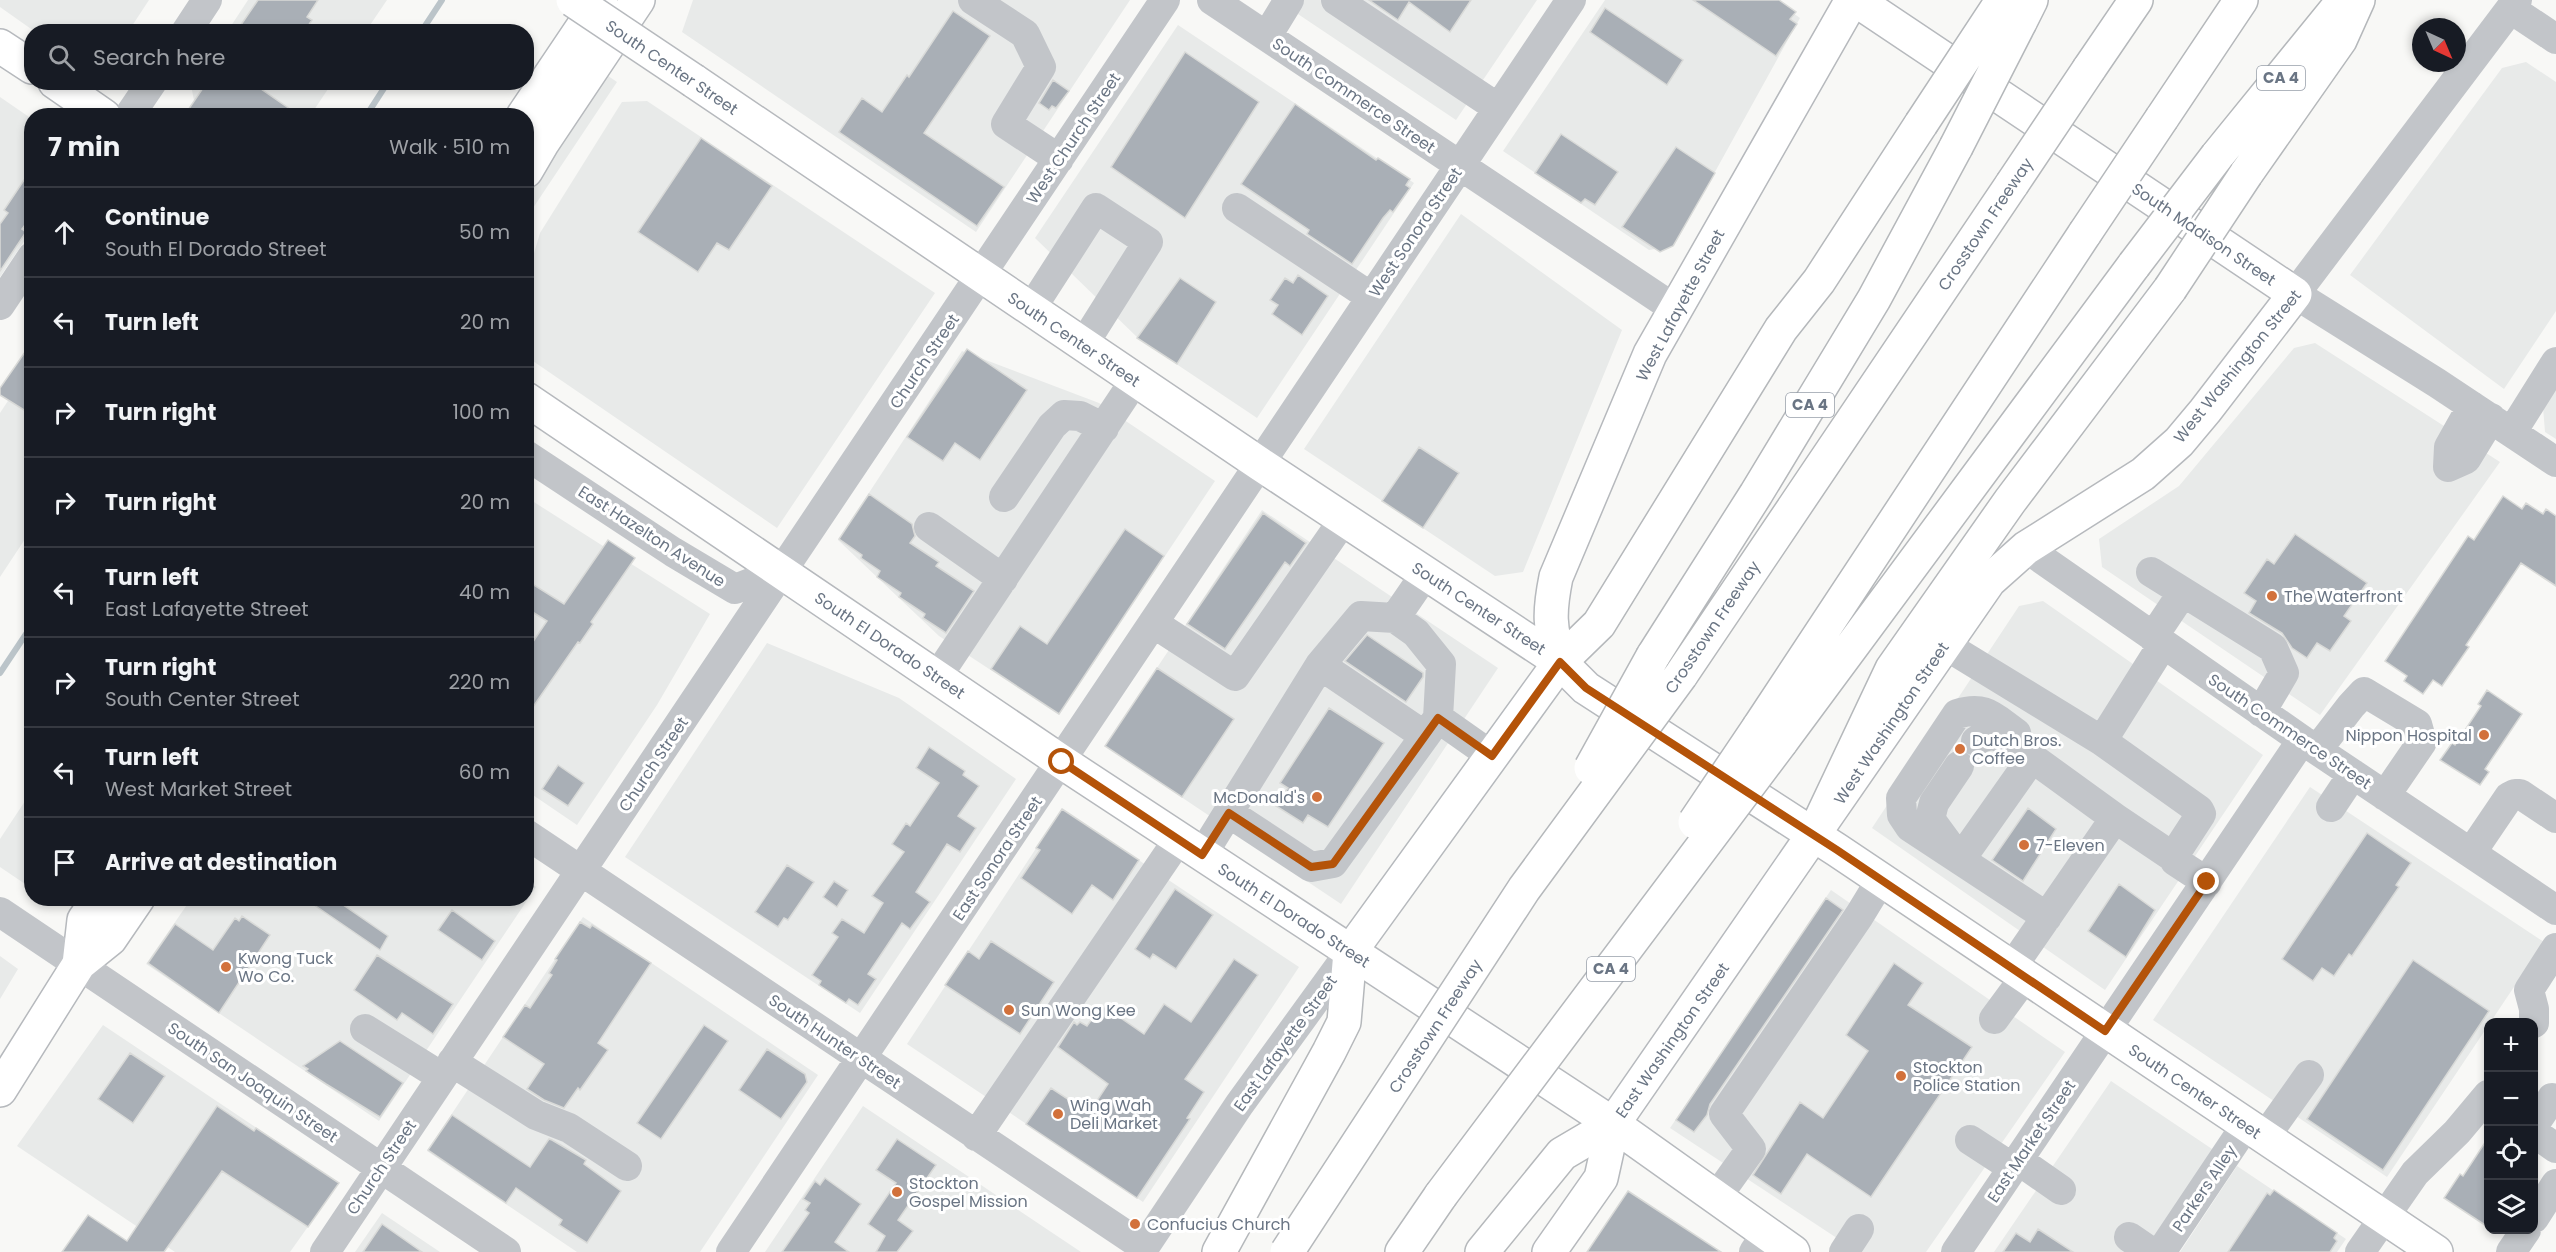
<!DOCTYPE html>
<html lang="en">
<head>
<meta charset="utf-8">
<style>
  :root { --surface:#171b24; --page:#242831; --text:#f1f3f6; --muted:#9ea1a6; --line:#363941 }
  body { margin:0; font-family:Poppins,sans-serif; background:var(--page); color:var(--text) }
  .controls { position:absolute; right:18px; bottom:18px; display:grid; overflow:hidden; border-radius:12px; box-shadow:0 3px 9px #0003 }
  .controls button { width:54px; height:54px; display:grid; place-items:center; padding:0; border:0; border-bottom:2px solid var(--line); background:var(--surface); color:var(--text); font:30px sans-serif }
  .compass { position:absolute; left:2412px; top:18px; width:54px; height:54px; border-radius:50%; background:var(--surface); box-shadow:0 3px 9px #0003; rotate:136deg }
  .stop { position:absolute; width:18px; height:18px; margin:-14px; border:4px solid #b45309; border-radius:50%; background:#fff }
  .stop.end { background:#b45309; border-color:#fff; box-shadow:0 2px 6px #0008 }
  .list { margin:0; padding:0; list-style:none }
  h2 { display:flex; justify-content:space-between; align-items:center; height:78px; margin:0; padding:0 24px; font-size:26px }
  h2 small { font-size:20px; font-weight:400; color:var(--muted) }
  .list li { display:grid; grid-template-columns:39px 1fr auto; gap:18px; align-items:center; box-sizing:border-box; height:90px; padding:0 24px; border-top:2px solid var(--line) }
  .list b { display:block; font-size:22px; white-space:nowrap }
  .list p { margin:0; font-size:20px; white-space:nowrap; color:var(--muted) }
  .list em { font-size:20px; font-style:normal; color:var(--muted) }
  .icon { flex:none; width:33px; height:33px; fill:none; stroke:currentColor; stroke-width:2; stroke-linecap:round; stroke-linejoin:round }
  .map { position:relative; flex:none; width:2556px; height:1252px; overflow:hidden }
  .search { position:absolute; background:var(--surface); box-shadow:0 3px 9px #0003; left:24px; top:24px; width:510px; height:66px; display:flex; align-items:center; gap:15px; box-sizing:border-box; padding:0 21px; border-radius:24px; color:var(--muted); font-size:22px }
  .panel { position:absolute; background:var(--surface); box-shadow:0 3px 9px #0003; left:24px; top:108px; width:510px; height:798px; border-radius:24px }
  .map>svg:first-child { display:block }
  .built { fill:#e8eae9 }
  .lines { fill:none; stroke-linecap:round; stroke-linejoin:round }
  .stream { stroke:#bbc4c9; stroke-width:6 }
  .building { fill:#a9afb6; stroke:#d9dad8; stroke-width:1.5 }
  .major-casing { stroke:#b6b9bd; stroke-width:36 }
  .highway-casing { stroke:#b5b8bb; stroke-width:36 }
  .minor { stroke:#c2c5c9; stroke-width:30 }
  .major { stroke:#fff; stroke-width:33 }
  .highway { stroke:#fff; stroke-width:33 }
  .major-bridge-casing { stroke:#b6b9bd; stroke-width:36; stroke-linecap:butt }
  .highway-bridge-casing { stroke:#b5b8bb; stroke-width:36; stroke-linecap:butt }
  .major-bridge { stroke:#fff; stroke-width:33 }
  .highway-bridge { stroke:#fff; stroke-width:33 }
  .route { stroke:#b45309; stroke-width:8 }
  .poi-dot { fill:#d2713b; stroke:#fff; stroke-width:2 }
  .labels { text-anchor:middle; stroke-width:6; stroke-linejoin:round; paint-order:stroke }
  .shield { fill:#fff; stroke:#979ea9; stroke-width:1.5 }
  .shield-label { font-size:15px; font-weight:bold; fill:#6a7584 }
  .street-label { font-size:16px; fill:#6a7584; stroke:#fff }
  .poi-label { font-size:16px; fill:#6a7584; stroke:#fff; text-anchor:start }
</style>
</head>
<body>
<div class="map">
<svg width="2556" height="1252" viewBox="0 0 2556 1252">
  <rect width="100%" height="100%" fill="#f8f8f6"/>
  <!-- built -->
  <path class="built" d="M0,0H149L128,32L34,31L0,7Z
    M248,0H387L366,31L227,32Z
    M693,0H1130L976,232L682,32Z
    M1277,0H1537L1456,120Z
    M1605,0H1775L1800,18L1674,246L1649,250L1503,151Z
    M1178,25L1414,183L1257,418L1139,339L1035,238Z
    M580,57L617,82L527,217V137Z
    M2526,62L2556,82V311L2504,389L2350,275L2502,68Z
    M192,82L332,83L310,116L193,115L196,111L191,85Z
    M0,97L32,119L31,231L0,277Z
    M647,101L935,293L777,528L527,357V277L540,233L620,105L622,102Z
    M1461,214L1622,330L1523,572L1495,576L1304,449Z
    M2315,343L2500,462L2320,715L2102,567L2099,539L2179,486L2294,348Z
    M962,351L1099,403L1215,481L1059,715L939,636L838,540Z
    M31,366V530L0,577V413Z
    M2556,387V439L2545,432L2543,407Z
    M526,497L710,614L657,705L577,825L527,791Z
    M1262,510L1498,668L1341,904L1105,746Z
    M2043,601L2263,755L2105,990L1872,828L2019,606Z
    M767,643L899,698L1016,779L860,1013L625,857Z
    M2310,787L2544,942L2387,1177L2153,1020Z
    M31,792V888L0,867V839Z
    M1062,809L1299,967L1143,1202L907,1044Z
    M527,880L536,887L379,1121L146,964L191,899L526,898Z
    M1831,890L2065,1052L1926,1252H1858L1670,1128Z
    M583,917L818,1075L700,1252H577L427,1151Z
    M0,956L18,969L0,999Z
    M103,1025L339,1183L290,1252H175L17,1146Z
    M2111,1081L2218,1153L2151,1252H1994Z
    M863,1106L1081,1252H765Z
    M2237,1166L2346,1239L2337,1252H2180Z
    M382,1213L440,1252H355Z"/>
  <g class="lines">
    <!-- stream -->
    <path class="stream" d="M421,32L442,0
      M366,116L388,82
      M0,673L32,625"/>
  </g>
  <!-- building -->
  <path class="building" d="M258,0H318L307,17L312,20L304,32H236Z
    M1369,0H1471L1450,32L1409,2L1398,20Z
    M1693,0H1779L1796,12L1790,19L1797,24L1776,56Z
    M1605,8L1683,60L1667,85L1590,32Z
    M953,11L990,36L924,133L1004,187L977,226L839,132L862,98L882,112L907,75L909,77Z
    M1185,52L1259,102L1185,218L1111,167Z
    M1053,80L1069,91L1056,108L1052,106L1049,110L1039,103Z
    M207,82H251L300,116H184Z
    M1295,104L1376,160L1378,158L1410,179L1406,185L1410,188L1393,212L1390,210L1383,218L1352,264L1307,234L1309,230L1241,184Z
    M1561,134L1618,172L1595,205L1585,199L1581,203L1535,173Z
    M701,138L772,186L729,250L717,243L698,272L638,232Z
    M1676,147L1715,173L1673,246L1660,252L1622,227Z
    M32,168V215L22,229L26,232L0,271V224L8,213L4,210Z
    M1298,275L1328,296L1302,335L1272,314L1278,305L1270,300L1285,278L1293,283Z
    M1180,278L1216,302L1177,364L1137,338Z
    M32,342V415L0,395V388Z
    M967,349L1027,390L980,460L955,443L943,461L907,437Z
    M1419,447L1459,473L1423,528L1382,501Z
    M869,494L912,524L915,536L910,543L939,562L936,566L974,591L946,633L923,618L925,614L899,597L901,593L877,577L880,571L861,558L862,555L839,539Z
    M2503,496L2522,509L2526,503L2543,514L2546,509L2556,516V586L2521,563L2466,645L2469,647L2442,686L2433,680L2423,694L2404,681L2407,676L2385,661L2468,536L2474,540Z
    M1263,513L1306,543L1290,566L1285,562L1225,649L1187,624Z
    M1125,529L1164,556L1059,714L991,669L1020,626L1047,644Z
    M2295,534L2367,583L2344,616L2351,621L2330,651L2317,643L2307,658L2292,648L2282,633L2249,613L2256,601L2244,593L2267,559L2274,564Z
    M608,540L635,558L591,622L593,624L580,643L578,642L526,717V652L547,621L526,608V580L564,604Z
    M1367,635L1423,673V677L1406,702L1345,661Z
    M1157,668L1234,719L1182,797L1105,746Z
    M2487,690L2522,714L2485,769L2489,772L2480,785L2440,760L2452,743L2455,745L2481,706L2478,704Z
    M1329,708L1384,743L1328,827L1308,815L1303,823L1276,806L1288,788L1280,783Z
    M929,747L965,771L963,775L979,786L958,816L976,828L960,852L947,844L916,892L930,902L910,929L902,923L868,974L876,979L858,1005L849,999L846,1003L819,985L821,981L812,975L838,937L832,933L842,919L864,933L883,903L872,896L904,852L892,844L906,823L910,826L939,783L916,768Z
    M558,765L584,783L568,806L542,789Z
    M2028,808L2056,829L2023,881L1992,860Z
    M1062,809L1139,860L1113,900L1092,885L1072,914L1021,878L1040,850L1036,848Z
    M2367,833L2411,863L2396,885L2399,887L2352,956L2349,954L2334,976L2322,968L2313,981L2282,959Z
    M787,865L814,882L788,920L784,918L778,927L755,912Z
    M834,881L848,890L837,907L823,897Z
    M2119,884L2155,910L2126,957L2088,931Z
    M1175,889L1213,915L1176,969L1153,954L1150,959L1135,949Z
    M304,898H333L388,936L380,950Z
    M1826,898L1843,910L1710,1104L1707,1115L1694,1132L1676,1120Z
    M452,910L495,941L482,960L438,930Z
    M242,916L270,935L219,1013L148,963L175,924L213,950L235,918L239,921Z
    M580,922L590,928L592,925L651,963L598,1043L608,1050L580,1090L578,1088L564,1108L544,1100L527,1089L544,1064L503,1037L525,1005L530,1008L552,975L549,973L557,960L555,959Z
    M991,941L1054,982L1020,1034L945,985L968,951L979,959Z
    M377,955L453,1004L433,1034L402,1013L397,1020L354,990Z
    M1234,959L1258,975L1185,1079L1204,1092L1187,1118L1190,1119L1137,1198L1026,1124L1051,1088L1089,1113L1108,1084L1058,1047L1074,1022L1077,1025L1080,1022L1087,1026L1102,1005L1144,1034L1164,1004L1191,1022Z
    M2413,960L2489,1011L2383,1170L2307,1119Z
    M1894,963L1923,983L1908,1005L1972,1047L1871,1197L1807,1154L1781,1194L1753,1175L1800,1102L1823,1118L1868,1051L1846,1035Z
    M704,1025L728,1041L661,1139L637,1123Z
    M340,1041L403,1083L380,1117L326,1084L306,1071L308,1069L303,1066Z
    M767,1049L805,1074L807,1082L781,1119L739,1090Z
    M130,1053L165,1076L133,1123L98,1099Z
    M217,1106L254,1131L256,1128L339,1183L308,1227L222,1171L164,1252H62L88,1215L127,1241Z
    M452,1115L530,1167L549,1139L552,1140L586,1160L584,1164L621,1191L587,1243L559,1225L562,1220L516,1188L506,1203L428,1150Z
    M2488,1138V1227L2444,1198L2460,1174L2463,1176Z
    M897,1139L936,1165L898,1220L913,1231L897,1252H876L885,1236L868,1224L896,1183L876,1170Z
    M825,1178L861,1204L835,1242L849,1252H782L809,1213L805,1210L810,1203L803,1199L815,1181L820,1185Z
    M2274,1190L2337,1233L2334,1238L2337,1241L2330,1252H2228L2267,1193L2270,1195Z
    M1628,1191L1721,1252H1587Z
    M382,1224L422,1252H363Z
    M2038,1229L2073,1252H2003L2016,1233L2030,1242Z"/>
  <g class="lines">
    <defs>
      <path id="major" d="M0,46L32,67
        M694,81L1260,464L1560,662L1586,688L1837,850L2436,1252
        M55,82L104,116
        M523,116L601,0
        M526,171L543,142L638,0
        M526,399L1062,762L1613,1124L1793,1252
        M1560,662C1549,627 1549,612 1556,577L1650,354L1852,0
        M1350,952L1560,662
        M79,964L110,939L138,898
        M0,1090L79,964L84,920L99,898
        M1549,1252L1601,1178L1613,1124L1989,581L2026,548L2143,474L2179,442L2205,411L2295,294L1856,0"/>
      <path id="highway" d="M2020,22L2031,0
        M2089,69L2136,0
        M2162,118L2241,0
        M2217,156L2343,1
        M2246,174L2340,40L2358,0
        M1653,656L1756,494L1874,299L1956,147
        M1560,662L1599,624L1781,329L1819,281L1921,124
        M1681,675L2012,184
        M1759,727L2085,233
        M1781,742L2134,265
        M1813,836L1892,669L2010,501L2170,289
        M1219,1252L1329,1052L1344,1022L1350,952
        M1402,1252L1441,1195
        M1482,1252L1562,1154L1613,1124"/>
    </defs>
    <!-- major casing -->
    <use href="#major" class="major-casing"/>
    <!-- highway casing -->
    <use href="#highway" class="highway-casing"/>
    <!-- minor -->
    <path class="minor" d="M973,0L1025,34L1041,67L1006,124L1059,159
      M1212,0L1675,309
      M1336,0L1498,108
      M2517,0L2295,294L2437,383L2556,462
      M2511,9L2556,39
      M186,32L207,0
      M1267,36L1289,0
      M129,116L152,82
      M1237,208L1371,297
      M0,305L32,257
      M1031,309L1096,208L1148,242L1083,345
      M2472,406L2449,447L2448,467L2466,459L2491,418
      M2512,432L2556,362
      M526,455L673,552L735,589L782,571
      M1004,497L1052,426L1064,415L1080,416L1104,428
      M929,527L1003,579
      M2026,548L2302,740L2556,910
      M2151,572L2273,648L2284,673L2261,712
      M1395,618L1416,633L1441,664L1438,718L1492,756
      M1153,623L1235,676L1344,519
      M2153,637L2183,592
      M2163,644L2102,741L2199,810L2201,814L2173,857L2175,861L2207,882
      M1945,645L2102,741
      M1320,665L1425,736
      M937,677L1135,380
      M1976,741C1993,729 2004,739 2020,749
      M2317,750L2351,706L2364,692L2417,724L2422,742L2385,796
      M1959,766L1934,803L1930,819L1960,860L2032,758
      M2331,807L2353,774
      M1229,813L1311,867L1333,863L1438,718
      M526,834L1144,1247
      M2471,853L2509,797L2515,794H2520L2556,818
      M1202,855L1320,665L1361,616L1395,618L1426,573
      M0,912L506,1252
      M2047,917L1910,827L1902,815L1901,798L1957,714C1986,705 1993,717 2016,733L2020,749L2115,818
      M2012,967L2115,818L2173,857
      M1994,1019L2025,977
      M2534,1023V1009L2529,990L2556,948
      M365,1029L442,1077
      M452,1062L536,1115L569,1128L627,1166
      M2534,1125L2552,1098L2556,1100
      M2534,1133L2556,1148
      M976,1136L1178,840
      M2265,1137L2309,1075
      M1970,1140L2013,1168
      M2018,1160L2061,1190
      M1716,1198L1751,1149L1724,1114L1859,916L1881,880
      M2534,1218L2556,1184
      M2129,1237L2151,1252
      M325,1252L1165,0
      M731,1252L1571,0
      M1141,1252L1239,1105L1350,952
      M1754,1252L1766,1234
      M1844,1252L1859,1229
      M1956,1252L2302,740
      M2161,1252L2246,1125
      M2360,1252L2415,1173L2457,1132L2488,1095
      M2511,1252L2526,1230"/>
    <!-- major -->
    <use href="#major" class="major"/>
    <!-- highway -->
    <use href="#highway" class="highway"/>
    <defs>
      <path id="major-bridge" d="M573,0L694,81"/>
      <path id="highway-bridge" d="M1921,124L1998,7
        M1956,147L2020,22
        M2012,184L2089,69
        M2085,233L2162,118
        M2134,265L2217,156
        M2170,289L2246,174
        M1591,768L1653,656
        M1695,822L1759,727
        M1441,1195L1781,742
        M1287,1252L1524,889L1681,675"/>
    </defs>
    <!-- major-bridge casing -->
    <use href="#major-bridge" class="major-bridge-casing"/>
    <!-- highway-bridge casing -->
    <use href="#highway-bridge" class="highway-bridge-casing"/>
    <!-- major-bridge -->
    <use href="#major-bridge" class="major-bridge"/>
    <!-- highway-bridge -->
    <use href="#highway-bridge" class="highway-bridge"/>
  </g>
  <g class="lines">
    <!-- route -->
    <path class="route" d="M1062,762L1202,855L1229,813L1311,867L1333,864L1438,718L1492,756L1560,662L1586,688L1837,850L2105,1031L2207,882"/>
  </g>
  <!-- markers -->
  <g class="poi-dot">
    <circle cx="2272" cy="596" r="6"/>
    <circle cx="2484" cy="735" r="6"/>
    <circle cx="1960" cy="749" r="6"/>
    <circle cx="1317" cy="797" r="6"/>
    <circle cx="2024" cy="845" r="6"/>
    <circle cx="226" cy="967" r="6"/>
    <circle cx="1009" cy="1010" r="6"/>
    <circle cx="1901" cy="1076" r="6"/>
    <circle cx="1058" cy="1114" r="6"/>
    <circle cx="897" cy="1192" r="6"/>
    <circle cx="1135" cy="1224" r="6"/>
  </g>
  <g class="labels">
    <!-- shield labels -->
    <g class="shield">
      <rect x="2257" y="66" width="48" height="24" rx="4.5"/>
      <rect x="1786" y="393" width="48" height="24" rx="4.5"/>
      <rect x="1587" y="957" width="48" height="24" rx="4.5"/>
    </g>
    <g class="shield-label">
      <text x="2281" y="83">CA 4</text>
      <text x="1810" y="410">CA 4</text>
      <text x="1611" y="974">CA 4</text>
    </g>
    <!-- street labels -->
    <g class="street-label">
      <text transform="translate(672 67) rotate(34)" y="6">South Center Street</text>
      <text transform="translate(1354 95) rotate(34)" y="6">South Commerce Street</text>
      <text transform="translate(1073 138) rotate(-56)" y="6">West Church Street</text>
      <text transform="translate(1985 224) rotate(-56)" y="6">Crosstown Freeway</text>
      <text transform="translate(1415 232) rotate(-56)" y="6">West Sonora Street</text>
      <text transform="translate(2204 234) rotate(34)" y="6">South Madison Street</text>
      <text transform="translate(1680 305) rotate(-62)" y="6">West Lafayette Street</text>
      <text transform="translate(1074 339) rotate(34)" y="6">South Center Street</text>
      <text transform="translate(924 361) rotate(-56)" y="6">Church Street</text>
      <text transform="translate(2237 366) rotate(-51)" y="6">West Washington Street</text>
      <text transform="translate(652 536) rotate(33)" y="6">East Hazelton Avenue</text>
      <text transform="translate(1479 608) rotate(33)" y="6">South Center Street</text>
      <text transform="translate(1712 627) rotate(-56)" y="6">Crosstown Freeway</text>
      <text transform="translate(890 645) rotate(34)" y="6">South El Dorado Street</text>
      <text transform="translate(1891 723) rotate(-56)" y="6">West Washington Street</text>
      <text transform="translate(2290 731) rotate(34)" y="6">South Commerce Street</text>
      <text transform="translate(653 764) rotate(-56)" y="6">Church Street</text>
      <text transform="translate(997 858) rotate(-56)" y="6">East Sonora Street</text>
      <text transform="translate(1294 915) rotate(33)" y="6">South El Dorado Street</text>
      <text transform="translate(1435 1026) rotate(-57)" y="6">Crosstown Freeway</text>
      <text transform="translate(1672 1040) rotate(-55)" y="6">East Washington Street</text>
      <text transform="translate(835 1041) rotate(34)" y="6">South Hunter Street</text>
      <text transform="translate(1285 1043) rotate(-54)" y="6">East Lafayette Street</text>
      <text transform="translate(253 1082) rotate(34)" y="6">South San Joaquin Street</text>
      <text transform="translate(2195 1091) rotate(34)" y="6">South Center Street</text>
      <text transform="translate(2031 1141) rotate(-56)" y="6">East Market Street</text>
      <text transform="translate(381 1167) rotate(-56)" y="6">Church Street</text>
      <text transform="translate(2204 1188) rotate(-56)" y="6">Parkers Alley</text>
    </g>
    <!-- poi labels -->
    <g class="poi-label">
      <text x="2284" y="602">The Waterfront</text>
      <text x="2472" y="741" text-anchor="end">Nippon Hospital</text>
      <text x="1972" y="746">Dutch Bros.<tspan x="1972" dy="18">Coffee</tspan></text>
      <text x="1305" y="803" text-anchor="end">McDonald's</text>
      <text x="2036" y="851">7-Eleven</text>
      <text x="238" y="964">Kwong Tuck<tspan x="238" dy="18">Wo Co.</tspan></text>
      <text x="1021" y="1016">Sun Wong Kee</text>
      <text x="1913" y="1073">Stockton<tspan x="1913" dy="18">Police Station</tspan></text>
      <text x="1070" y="1111">Wing Wah<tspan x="1070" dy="18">Deli Market</tspan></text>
      <text x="909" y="1189">Stockton<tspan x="909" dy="18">Gospel Mission</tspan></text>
      <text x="1147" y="1230">Confucius Church</text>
    </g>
  </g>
</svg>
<div class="controls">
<button>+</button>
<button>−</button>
<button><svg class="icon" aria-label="locate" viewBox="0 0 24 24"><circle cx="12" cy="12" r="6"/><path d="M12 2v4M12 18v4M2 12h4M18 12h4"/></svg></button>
<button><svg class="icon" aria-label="layers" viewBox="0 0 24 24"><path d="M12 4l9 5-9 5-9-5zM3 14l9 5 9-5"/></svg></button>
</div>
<svg class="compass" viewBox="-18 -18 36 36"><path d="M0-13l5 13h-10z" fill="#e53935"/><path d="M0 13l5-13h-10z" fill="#9ea1a6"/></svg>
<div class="stop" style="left:1062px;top:762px"></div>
<div class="stop end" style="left:2207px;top:882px"></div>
<div class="search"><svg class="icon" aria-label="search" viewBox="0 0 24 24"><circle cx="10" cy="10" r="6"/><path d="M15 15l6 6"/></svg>Search here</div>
<section class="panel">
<h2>7 min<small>Walk · 510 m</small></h2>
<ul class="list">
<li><svg class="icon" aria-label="ahead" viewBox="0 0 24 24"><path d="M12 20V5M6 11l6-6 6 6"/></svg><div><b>Continue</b><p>South El Dorado Street</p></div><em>50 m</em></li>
<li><svg class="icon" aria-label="left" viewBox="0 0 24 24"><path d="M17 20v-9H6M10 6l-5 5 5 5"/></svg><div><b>Turn left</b></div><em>20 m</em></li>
<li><svg class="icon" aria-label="right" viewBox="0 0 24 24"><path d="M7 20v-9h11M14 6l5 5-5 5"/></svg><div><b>Turn right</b></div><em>100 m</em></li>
<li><svg class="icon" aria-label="right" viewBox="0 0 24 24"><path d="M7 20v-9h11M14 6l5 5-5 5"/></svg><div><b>Turn right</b></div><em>20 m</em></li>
<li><svg class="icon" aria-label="left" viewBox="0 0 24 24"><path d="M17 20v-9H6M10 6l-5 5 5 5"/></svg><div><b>Turn left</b><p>East Lafayette Street</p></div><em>40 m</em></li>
<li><svg class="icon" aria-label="right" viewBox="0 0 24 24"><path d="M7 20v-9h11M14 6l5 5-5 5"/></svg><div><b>Turn right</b><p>South Center Street</p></div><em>220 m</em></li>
<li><svg class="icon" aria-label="left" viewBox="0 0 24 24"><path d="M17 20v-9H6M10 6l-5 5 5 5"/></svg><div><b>Turn left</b><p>West Market Street</p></div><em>60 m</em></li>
<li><svg class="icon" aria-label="arrive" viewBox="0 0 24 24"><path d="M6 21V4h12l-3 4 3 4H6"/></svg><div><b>Arrive at destination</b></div></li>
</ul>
</section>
</div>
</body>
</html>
